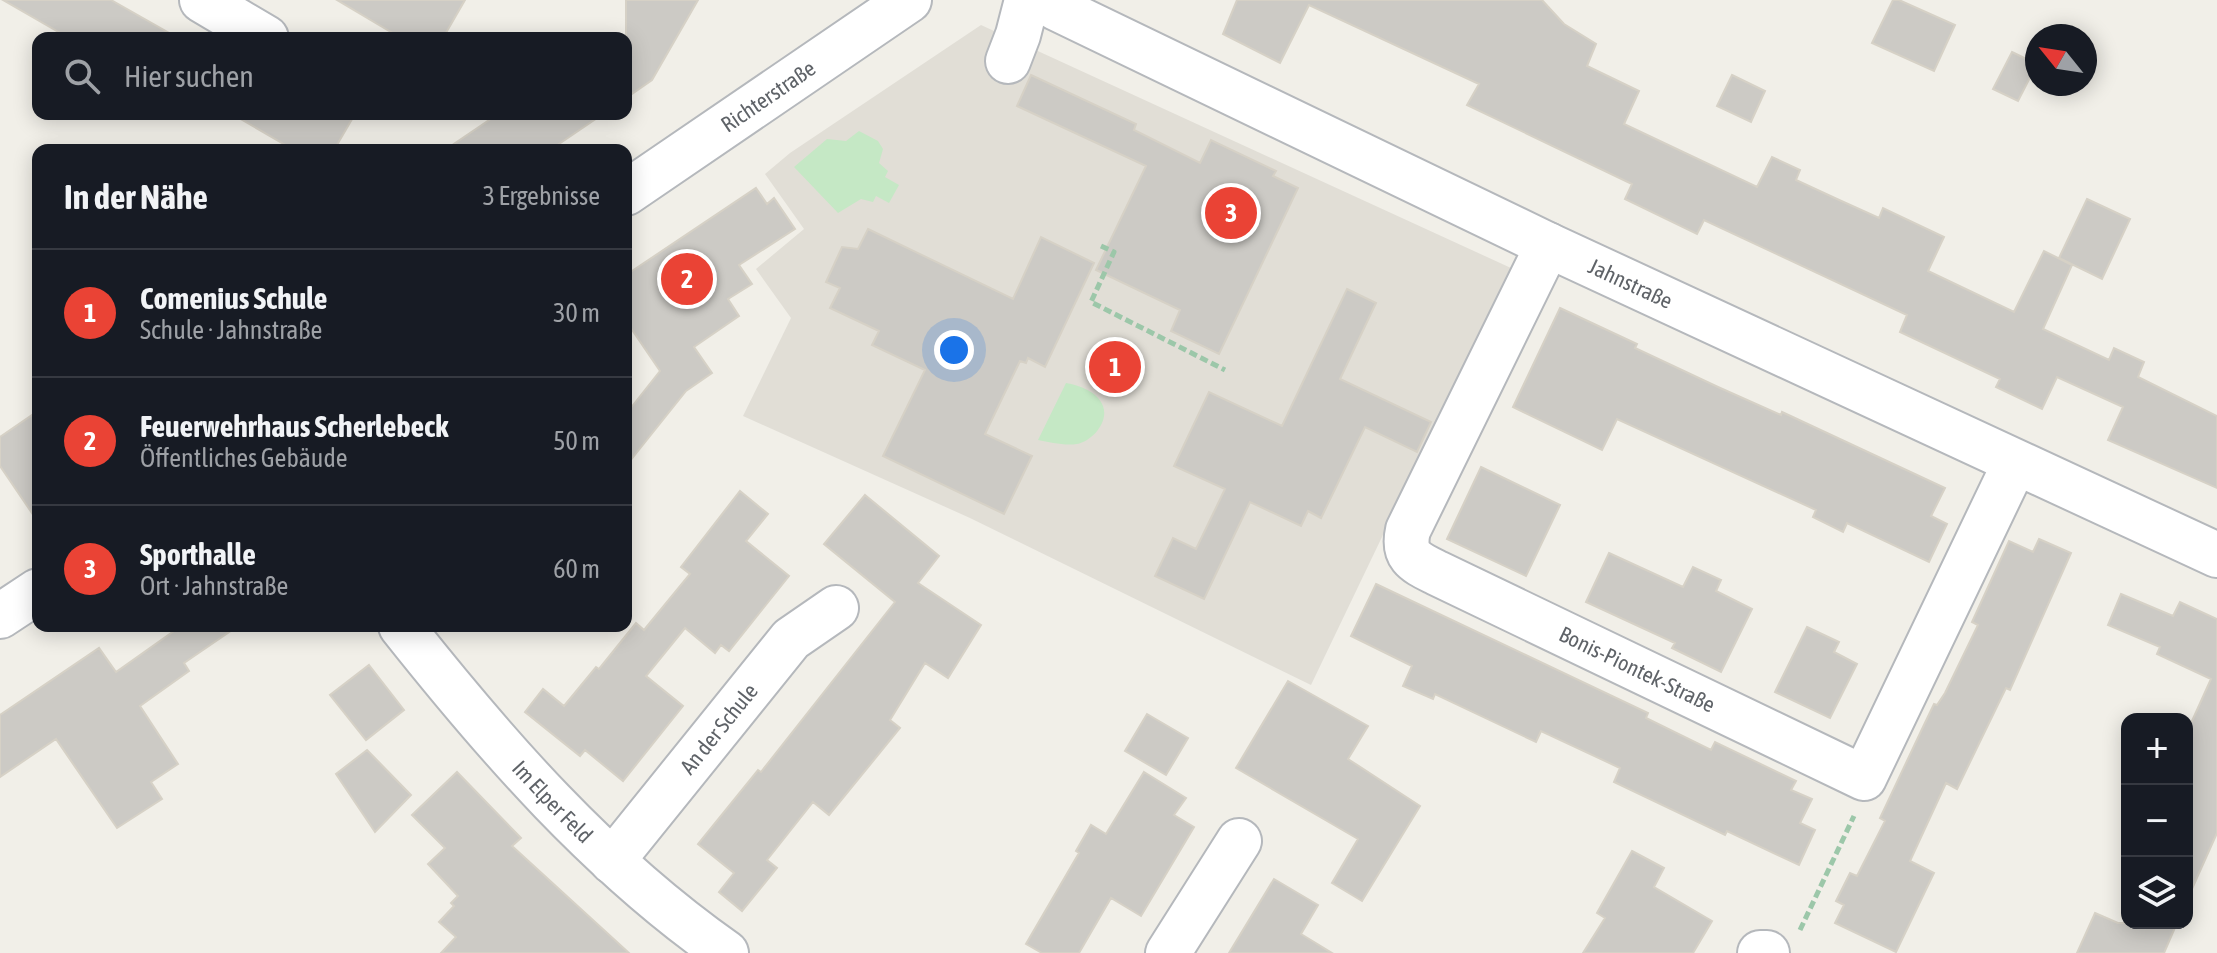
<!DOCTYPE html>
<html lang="de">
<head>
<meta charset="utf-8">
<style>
  :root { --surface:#171b24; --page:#242831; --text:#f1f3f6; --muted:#9ea1a6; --line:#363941; --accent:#ea4335 }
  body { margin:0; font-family:"Asap Condensed",sans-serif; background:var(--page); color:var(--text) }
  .controls { position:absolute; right:24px; bottom:24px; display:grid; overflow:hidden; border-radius:16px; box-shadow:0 4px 20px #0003 }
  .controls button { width:72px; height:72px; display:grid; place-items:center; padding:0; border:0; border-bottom:2px solid var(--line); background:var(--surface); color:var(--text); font:40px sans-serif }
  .compass { position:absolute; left:2025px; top:24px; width:72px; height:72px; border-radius:50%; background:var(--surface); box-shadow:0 4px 20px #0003; rotate:300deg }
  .you { position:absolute; left:954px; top:350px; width:28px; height:28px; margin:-20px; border:6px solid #fff; border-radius:50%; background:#1a73e8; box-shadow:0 0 0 12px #1a73e833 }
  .badge { display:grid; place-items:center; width:52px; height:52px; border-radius:50%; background:var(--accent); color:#fff; font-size:26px; font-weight:700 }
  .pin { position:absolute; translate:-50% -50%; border:4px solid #fff; box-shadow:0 2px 8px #0006 }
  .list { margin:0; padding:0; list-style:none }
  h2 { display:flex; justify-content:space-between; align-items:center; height:104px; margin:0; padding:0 32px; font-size:34px }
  h2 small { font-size:26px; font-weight:400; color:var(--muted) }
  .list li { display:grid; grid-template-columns:52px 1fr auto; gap:24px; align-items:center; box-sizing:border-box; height:128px; padding:0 32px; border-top:2px solid var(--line) }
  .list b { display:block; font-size:30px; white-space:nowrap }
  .list p { margin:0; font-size:26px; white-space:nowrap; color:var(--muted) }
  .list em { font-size:26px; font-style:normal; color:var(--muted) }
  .icon { flex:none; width:44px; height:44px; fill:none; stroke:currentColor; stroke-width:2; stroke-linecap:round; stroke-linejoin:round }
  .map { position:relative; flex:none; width:2217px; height:953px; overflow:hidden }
  .search { position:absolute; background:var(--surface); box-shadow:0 4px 20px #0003; left:32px; top:32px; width:600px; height:88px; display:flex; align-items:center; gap:20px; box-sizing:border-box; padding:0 28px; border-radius:16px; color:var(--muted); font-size:30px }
  .panel { position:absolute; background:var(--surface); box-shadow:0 4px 20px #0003; left:32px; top:144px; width:600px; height:488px; border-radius:16px }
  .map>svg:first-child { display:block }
  .education { fill:#e1ded6 }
  .green { fill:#c5e8c5 }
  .building { fill:#cccac5; stroke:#d6d1c6; stroke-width:2 }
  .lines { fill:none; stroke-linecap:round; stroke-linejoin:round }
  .minor-casing { stroke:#b5b8bc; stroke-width:48 }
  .path { stroke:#9cc7a9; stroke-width:5; stroke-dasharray:8 4; stroke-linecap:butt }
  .minor { stroke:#fff; stroke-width:44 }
  .labels { text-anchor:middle; stroke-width:6; stroke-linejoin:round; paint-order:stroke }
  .street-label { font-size:22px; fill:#5f6368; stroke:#fff }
</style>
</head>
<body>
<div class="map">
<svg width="2217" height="953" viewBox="0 0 2217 953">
  <rect width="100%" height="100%" fill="#f1efe8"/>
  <!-- education -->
  <path class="education" d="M981,25L1511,268L1311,685L970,518L743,416L791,318L756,269L804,229L765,174L790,153Z"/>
  <!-- green -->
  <path class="green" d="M859,131L878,141L883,149L879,163L888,171L885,177L899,185L889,203L876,196L873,202L861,199L838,213L794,167L827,139L846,141Z
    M1066,383C1079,385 1098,392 1103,406C1109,422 1092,441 1077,444C1064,446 1050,442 1038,440Z"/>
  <!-- building -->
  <path class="building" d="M3,0H111L178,38H69Z
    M337,0H465L443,38H401Z
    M626,0H698L652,80L626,98Z
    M1237,0H1542L1564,24L1596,44L1587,66L1639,91L1624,124L1757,187L1772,157L1800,170L1796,180L1837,199L1879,218L1883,208L1944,237L1928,271L2014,312L2044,251L2072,265L2043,329L2109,360L2114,348L2144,362L2138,377L2217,416V488L2108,440L2123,407L2057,377L2042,409L1996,387L2000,379L1900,332L1907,315L1704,220L1697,234L1625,199L1632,184L1467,105L1479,84L1309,5L1280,63L1223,34Z
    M1893,0H1899L1955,25L1934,71L1872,43Z
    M2012,52L2037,64L2018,101L1993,89Z
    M1031,75L1136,124L1134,130L1200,163L1211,140L1276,171L1273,176L1298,188L1219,354L1171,331L1180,310L1096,270L1146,166L1017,106Z
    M1732,75L1765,91L1751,122L1717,106Z
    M232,114H355L334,150H294Z
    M498,114H603L550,150H445Z
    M756,188L767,204L774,198L795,229L739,265L752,284L728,299L739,316L694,347L712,373L686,391L626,466V414L660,371L626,321V275Z
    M2087,199L2130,219L2102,279L2059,258Z
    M868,229L1013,299L1041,237L1094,263L1045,367L1028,358L1026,363L1020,361L985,434L1032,456L1004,514L883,456L925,370L872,345L879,331L830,308L840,288L826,282L842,247L858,249Z
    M1347,289L1376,303L1340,379L1431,422L1417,452L1365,427L1321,518L1308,511L1301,526L1250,502L1204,599L1155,576L1173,538L1196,549L1225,489L1174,466L1209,392L1282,426Z
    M1560,308L1637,344L1635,348L1718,387L1781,415L1782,412L1945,488L1931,516L1947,524L1929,562L1847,523L1843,532L1813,517L1816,510L1617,419L1602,450L1513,407Z
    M38,411V522L0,466V437Z
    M1481,467L1560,505L1526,576L1447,539Z
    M740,491L768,514L746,541L789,576L729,651L721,645L715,653L685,628L646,676L683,706L623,781L585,750L580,756L525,712L543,689L564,706L596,667L599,669L636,623L644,630L690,574L681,567Z
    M865,495L939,556L918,583L981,625L948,678L925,663L890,720L900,728L829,815L813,802L767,860L777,868L742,911L719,892L734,873L698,844L758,770L761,772L895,602L824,544Z
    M2039,539L2071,553L2010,690L2006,688L1957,789L1946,783L1910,861L1934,873L1896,952L1835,923L1844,905L1836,901L1850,873L1857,876L1885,821L1880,818L1923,727L1934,704L1937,705L1945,693L1978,625L1972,622L2009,541L2033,552Z
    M1609,553L1683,587L1693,567L1721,580L1716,591L1752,609L1721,672L1672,648L1675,643L1586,602Z
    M1376,584L1648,713L1646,718L1711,750L1715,742L1796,781L1791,790L1812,799L1800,823L1815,830L1799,865L1727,831L1725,835L1614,782L1620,768L1541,731L1536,742L1435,694L1433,699L1403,686L1412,666L1351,636Z
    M2121,594L2173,616L2180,602L2217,619V833L2187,900V732L2211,679L2157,654L2160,647L2108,625Z
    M181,626H238L184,663L189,671L140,706L178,764L151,782L162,799L117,828L56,739L0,777V715L99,648L116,672Z
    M1807,627L1839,642L1834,652L1857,664L1830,718L1775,692Z
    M369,665L404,710L366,740L330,695Z
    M1288,681L1368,726L1348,759L1420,806L1362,901L1332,883L1358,839L1236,768Z
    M1147,714L1188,738L1166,775L1125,751Z
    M367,750L411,795L375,832L336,774Z
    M457,772L521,838L512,846L629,953H441L456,937L439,922L454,906L451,903L458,896L428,864L445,848L412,815Z
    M1144,772L1186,798L1174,815L1194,827L1141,916L1111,898L1079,953H1042L1026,944L1079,853L1076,851L1091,825L1106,834Z
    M1632,851L1664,868L1654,887L1712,921L1693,953H1583L1605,918L1597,913Z
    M1274,879L1318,905L1301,934L1332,953H1229Z
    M2095,913L2118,923H2177L2164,953H2077Z"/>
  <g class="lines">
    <defs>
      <g id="minor">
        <path d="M202,0L266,38"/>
        <path id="s1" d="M1052,0L1056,8L1548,245L2217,555"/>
        <path d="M1008,61L1018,35L1027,0"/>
        <path id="s2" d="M626,193L909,0"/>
        <path id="s3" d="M1548,245L1408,530C1402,557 1415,562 1437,573L1864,778L2015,463"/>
        <path d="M0,616L38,591"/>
        <path id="s4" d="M401,626C497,747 599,864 726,953"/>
        <path id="s5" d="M612,861L791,639L836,608"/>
        <path d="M1168,953L1239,841"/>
        <path d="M1760,953H1767"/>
      </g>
    </defs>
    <!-- minor casing -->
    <use href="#minor" class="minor-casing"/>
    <!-- path -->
    <path class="path" d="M1101,246L1114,252L1091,302L1225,370
      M1800,930L1854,816"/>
    <!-- minor -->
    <use href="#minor" class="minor"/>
  </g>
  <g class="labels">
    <!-- street labels -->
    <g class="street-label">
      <text dy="8" stroke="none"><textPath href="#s2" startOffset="172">Richterstraße</textPath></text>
      <text dy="8" stroke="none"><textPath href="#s1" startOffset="646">Jahnstraße</textPath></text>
      <text dy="8" stroke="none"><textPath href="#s3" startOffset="598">Bonis-Piontek-Straße</textPath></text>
      <text dy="8" stroke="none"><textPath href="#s5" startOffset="170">An der Schule</textPath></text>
      <text dy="8" stroke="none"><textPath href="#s4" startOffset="232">Im Elper Feld</textPath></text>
    </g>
  </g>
</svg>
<div class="controls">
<button>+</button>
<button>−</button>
<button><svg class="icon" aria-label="layers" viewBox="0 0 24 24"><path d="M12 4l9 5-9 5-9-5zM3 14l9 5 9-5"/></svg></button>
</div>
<svg class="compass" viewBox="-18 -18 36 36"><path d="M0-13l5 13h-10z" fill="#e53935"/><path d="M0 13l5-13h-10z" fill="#9ea1a6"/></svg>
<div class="you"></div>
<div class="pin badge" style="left:1115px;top:367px">1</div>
<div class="pin badge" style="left:687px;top:279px">2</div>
<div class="pin badge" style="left:1231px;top:213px">3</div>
<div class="search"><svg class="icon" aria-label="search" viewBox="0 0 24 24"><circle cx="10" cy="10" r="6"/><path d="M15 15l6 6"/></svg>Hier suchen</div>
<section class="panel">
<h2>In der Nähe<small>3 Ergebnisse</small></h2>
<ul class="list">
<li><span class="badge">1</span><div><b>Comenius Schule</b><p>Schule · Jahnstraße</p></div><em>30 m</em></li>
<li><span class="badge">2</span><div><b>Feuerwehrhaus Scherlebeck</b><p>Öffentliches Gebäude</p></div><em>50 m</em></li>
<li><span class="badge">3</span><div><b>Sporthalle</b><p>Ort · Jahnstraße</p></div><em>60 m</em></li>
</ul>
</section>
</div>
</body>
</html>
